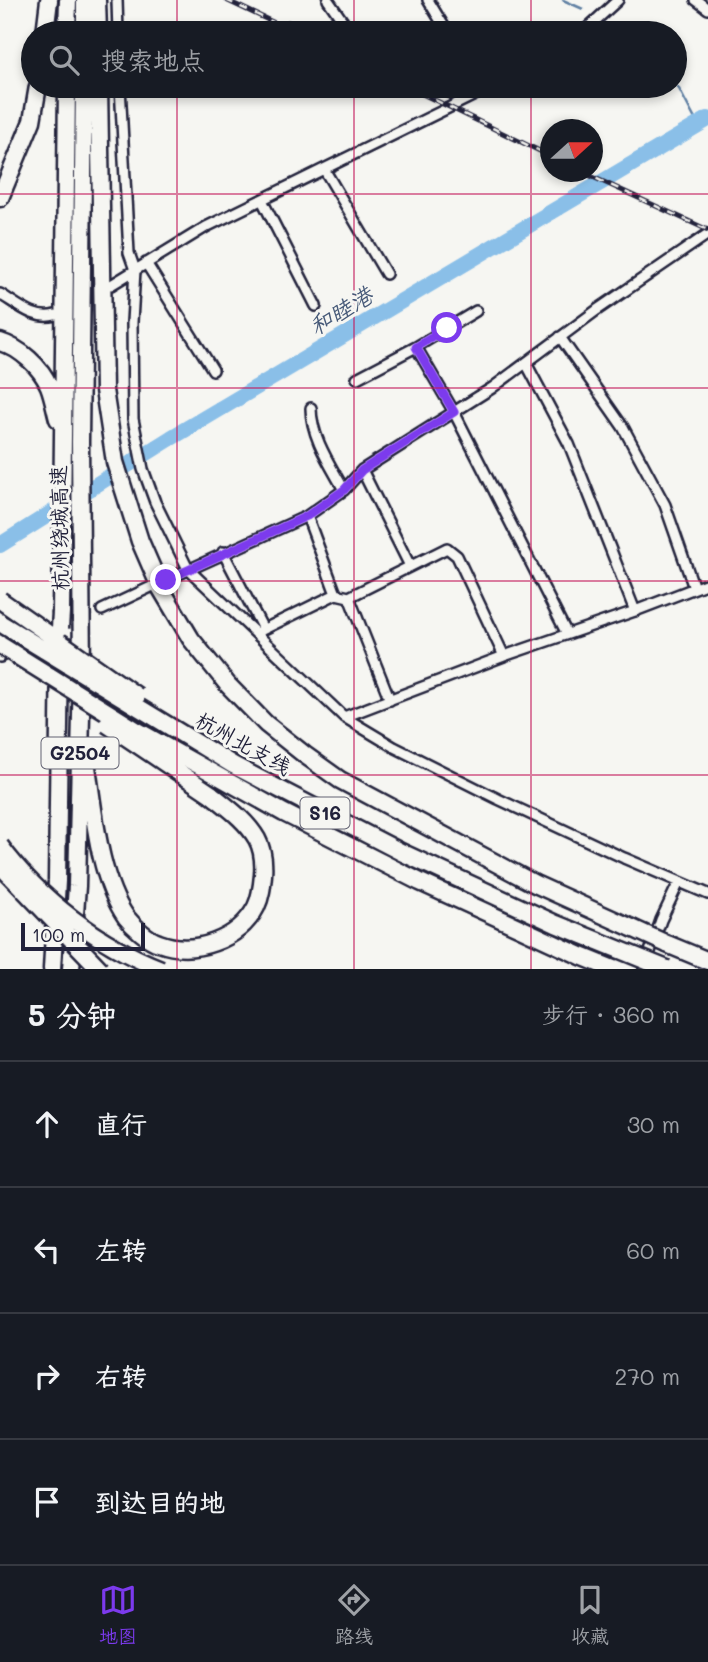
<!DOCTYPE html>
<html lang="zh">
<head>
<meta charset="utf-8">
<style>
  :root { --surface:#171b24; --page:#242831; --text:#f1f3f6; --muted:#9ea1a6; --line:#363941; --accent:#7c3aed }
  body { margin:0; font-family:Mali,"LXGW WenKai TC",sans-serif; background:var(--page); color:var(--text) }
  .compass { position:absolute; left:540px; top:119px; width:63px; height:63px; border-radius:50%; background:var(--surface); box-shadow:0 4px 10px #0003; rotate:69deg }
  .scale { position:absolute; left:21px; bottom:18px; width:124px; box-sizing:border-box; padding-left:7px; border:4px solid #22223b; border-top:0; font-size:19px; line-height:24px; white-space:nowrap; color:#22223b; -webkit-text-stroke:5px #f6f6f2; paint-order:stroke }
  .stop { position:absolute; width:21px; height:21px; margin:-16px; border:5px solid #7c3aed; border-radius:50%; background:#fff }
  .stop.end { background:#7c3aed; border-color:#fff; box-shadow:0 2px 7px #0008 }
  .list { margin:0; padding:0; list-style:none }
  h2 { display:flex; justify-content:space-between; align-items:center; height:91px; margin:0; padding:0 28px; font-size:30px }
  h2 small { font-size:23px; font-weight:400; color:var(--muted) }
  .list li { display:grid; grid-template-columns:46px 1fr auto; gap:21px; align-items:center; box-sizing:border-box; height:126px; padding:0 28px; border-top:2px solid var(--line) }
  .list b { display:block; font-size:26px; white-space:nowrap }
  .list em { font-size:23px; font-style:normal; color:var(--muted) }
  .icon { flex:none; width:38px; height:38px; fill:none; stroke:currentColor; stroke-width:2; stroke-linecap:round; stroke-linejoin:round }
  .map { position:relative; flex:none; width:708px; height:969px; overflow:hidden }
  .search { position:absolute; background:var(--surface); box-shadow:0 4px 10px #0003; left:21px; right:21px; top:21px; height:77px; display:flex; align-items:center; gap:18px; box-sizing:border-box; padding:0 24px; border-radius:38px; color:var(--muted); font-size:26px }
  .sheet { height:595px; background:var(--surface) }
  nav { display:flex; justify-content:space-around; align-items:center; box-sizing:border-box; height:98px; border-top:2px solid var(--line); background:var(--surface); font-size:19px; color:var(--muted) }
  nav a { display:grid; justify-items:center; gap:4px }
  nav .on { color:var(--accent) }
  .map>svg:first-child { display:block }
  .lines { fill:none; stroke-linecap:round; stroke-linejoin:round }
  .stream { stroke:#6080a3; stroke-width:2.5 }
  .river { stroke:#8abfe8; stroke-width:16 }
  .minor-tunnel { stroke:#cccccd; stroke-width:9; stroke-dasharray:9 4.5; stroke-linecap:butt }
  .minor-casing { stroke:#22223b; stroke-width:14 }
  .motorway-casing { stroke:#22223b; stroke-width:21 }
  .minor { stroke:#f6f6f2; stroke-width:9 }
  .motorway { stroke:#f6f6f2; stroke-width:16 }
  .rail-casing { stroke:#22223b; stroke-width:5 }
  .rail { stroke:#f6f6f2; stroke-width:2.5; stroke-dasharray:8; stroke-linecap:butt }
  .motorway-bridge-casing { stroke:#22223b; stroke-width:21; stroke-linecap:butt }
  .motorway-bridge { stroke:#f6f6f2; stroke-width:16 }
  .route { stroke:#7c3aed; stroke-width:9 }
  .grid { fill:none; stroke:#c2185b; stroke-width:2; stroke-opacity:0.55 }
  .labels { text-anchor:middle; stroke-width:6; stroke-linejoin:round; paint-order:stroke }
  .shield { fill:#f6f6f2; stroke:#626272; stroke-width:2 }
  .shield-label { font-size:19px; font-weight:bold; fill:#22223b }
  .street-label { font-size:21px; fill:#22223b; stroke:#f6f6f2 }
  .water-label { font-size:23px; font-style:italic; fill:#465978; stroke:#f6f6f2 }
</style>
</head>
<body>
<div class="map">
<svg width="708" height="969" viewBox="0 0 708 969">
  <rect width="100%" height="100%" fill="#f6f6f2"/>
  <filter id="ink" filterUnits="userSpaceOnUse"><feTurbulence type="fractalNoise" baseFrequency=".0143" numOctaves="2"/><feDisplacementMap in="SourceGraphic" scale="14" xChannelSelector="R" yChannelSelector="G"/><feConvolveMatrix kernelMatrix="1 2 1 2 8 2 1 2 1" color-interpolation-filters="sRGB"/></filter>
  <g filter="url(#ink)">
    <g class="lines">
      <!-- stream -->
      <path class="stream" d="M563,0L583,9
        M678,87L698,125"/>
      <!-- river -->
      <path class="river" d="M0,545L171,438L708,119"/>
      <!-- minor-tunnel -->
      <path class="minor-tunnel" d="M70,615L102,610"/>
      <defs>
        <path id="minor" d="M117,0L118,33
          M328,0L351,33
          M428,0L448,33
          M696,0L708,9
          M582,33L618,0
          M120,86L129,253L135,270L132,322L133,419L143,469L155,502L188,569L344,717L394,747L498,799L624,858L708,894
          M436,86L466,99
          M324,169L386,274
          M262,200L316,306
          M146,263L213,370
          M111,285L206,227L493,86
          M0,294C17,304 35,321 55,315
          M476,311L416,347L454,412L567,634
          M560,337L623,427L665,505L694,588
          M526,363L569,444L635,611
          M357,378L416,347
          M311,408C311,437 331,466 344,490
          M362,470L410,566
          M307,516L336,594
          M223,552L263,629
          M166,580L307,516L344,490L362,470L492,388L597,310L708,234
          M349,597L390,700
          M102,610L151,587
          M256,633L336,594L349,597L447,548L457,556L504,656
          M0,657L29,639
          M344,717L504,656L635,611L708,583
          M644,969L661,920L679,882"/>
        <path id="motorway" d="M97,0L98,33
          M45,33L49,0
          M67,33L68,0
          M85,33V0
          M99,86L104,390L115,462L140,541L160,587L191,639L228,685L266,724L305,755L340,780L535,884L632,928
          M0,198L32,121L38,86
          M0,342C20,348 41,367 49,386C53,396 55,408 58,419
          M61,612L67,86
          M87,767C94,813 99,878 126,917C133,926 148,940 159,943C194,956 239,940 256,907C261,897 262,886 263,875C264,863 263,850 257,839C246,820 227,807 211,794
          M667,944L708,961
          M52,969L57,881L60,648
          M71,969L77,886L82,672L80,442L84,86"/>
      </defs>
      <!-- minor casing -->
      <use href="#minor" class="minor-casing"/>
      <!-- motorway casing -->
      <use href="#motorway" class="motorway-casing"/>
      <!-- minor -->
      <use href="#minor" class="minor"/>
      <!-- motorway -->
      <use href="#motorway" class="motorway"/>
      <defs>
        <path id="rail" d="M226,0L296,33
          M288,22L311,33
          M406,86L550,156
          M582,172L708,230"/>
      </defs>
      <!-- rail casing -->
      <use href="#rail" class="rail-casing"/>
      <!-- rail -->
      <use href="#rail" class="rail"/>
      <defs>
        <path id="motorway-bridge" d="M0,600L137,696
          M0,623L233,765L285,792L401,852L556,924L667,969
          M60,628L61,612
          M0,645L136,730L284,813L420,882L581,956L613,969
          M107,724L211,794
          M0,846C39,899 99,945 161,969
          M0,865L100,969
          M632,928L667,944"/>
      </defs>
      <!-- motorway-bridge casing -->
      <use href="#motorway-bridge" class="motorway-bridge-casing"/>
      <!-- motorway-bridge -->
      <use href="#motorway-bridge" class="motorway-bridge"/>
    </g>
  </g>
  <g class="lines" filter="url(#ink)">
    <!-- route -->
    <path class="route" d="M166,580L307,516L344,490L362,470L454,412L416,347L447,328"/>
  </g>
  <!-- grid -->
  <path class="grid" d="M177,0V33M354,0V33M531,0V33M177,86V969M354,86V969M531,86V969M0,194H708M0,388H708M0,581H708M0,775H708"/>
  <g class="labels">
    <!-- shield labels -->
    <g class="shield">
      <rect x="41.5" y="737.5" width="77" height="31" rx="5"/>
      <rect x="300.5" y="797.5" width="49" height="31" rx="5"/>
    </g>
    <g class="shield-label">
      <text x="80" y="760">G2504</text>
      <text x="325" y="820">S16</text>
    </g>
    <!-- street labels -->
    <g class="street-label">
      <text transform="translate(60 528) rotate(-91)" y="7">杭州绕城高速</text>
      <text transform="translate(243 744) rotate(29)" y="7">杭州北支线</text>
    </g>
    <!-- water labels -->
    <g class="water-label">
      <text transform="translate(341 311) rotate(-31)" y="8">和睦港</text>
    </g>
  </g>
</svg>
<svg class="compass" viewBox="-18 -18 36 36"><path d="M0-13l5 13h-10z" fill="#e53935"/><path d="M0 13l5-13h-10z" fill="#9ea1a6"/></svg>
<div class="scale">100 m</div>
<div class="stop" style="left:447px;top:328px"></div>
<div class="stop end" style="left:166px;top:580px"></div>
<div class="search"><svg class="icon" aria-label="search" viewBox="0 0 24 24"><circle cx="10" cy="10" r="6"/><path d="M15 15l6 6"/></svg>搜索地点</div>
</div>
<section class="sheet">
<h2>5 分钟<small>步行 · 360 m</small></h2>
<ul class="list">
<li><svg class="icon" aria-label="ahead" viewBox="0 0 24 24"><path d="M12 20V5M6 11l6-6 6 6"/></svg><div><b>直行</b></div><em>30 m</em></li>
<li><svg class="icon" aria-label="left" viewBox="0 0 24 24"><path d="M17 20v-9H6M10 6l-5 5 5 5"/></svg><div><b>左转</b></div><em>60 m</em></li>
<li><svg class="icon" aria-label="right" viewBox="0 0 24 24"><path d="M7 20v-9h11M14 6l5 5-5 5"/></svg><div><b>右转</b></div><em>270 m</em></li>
<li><svg class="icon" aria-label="arrive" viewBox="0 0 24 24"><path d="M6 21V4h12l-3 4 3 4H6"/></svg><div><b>到达目的地</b></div></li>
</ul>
</section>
<nav>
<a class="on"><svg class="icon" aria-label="map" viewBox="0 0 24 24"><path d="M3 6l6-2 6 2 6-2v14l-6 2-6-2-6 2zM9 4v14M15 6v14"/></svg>地图</a>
<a><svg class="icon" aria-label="directions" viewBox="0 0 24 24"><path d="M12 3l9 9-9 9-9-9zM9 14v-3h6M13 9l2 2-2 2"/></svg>路线</a>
<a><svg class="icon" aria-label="saved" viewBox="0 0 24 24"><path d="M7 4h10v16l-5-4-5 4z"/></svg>收藏</a>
</nav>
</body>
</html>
